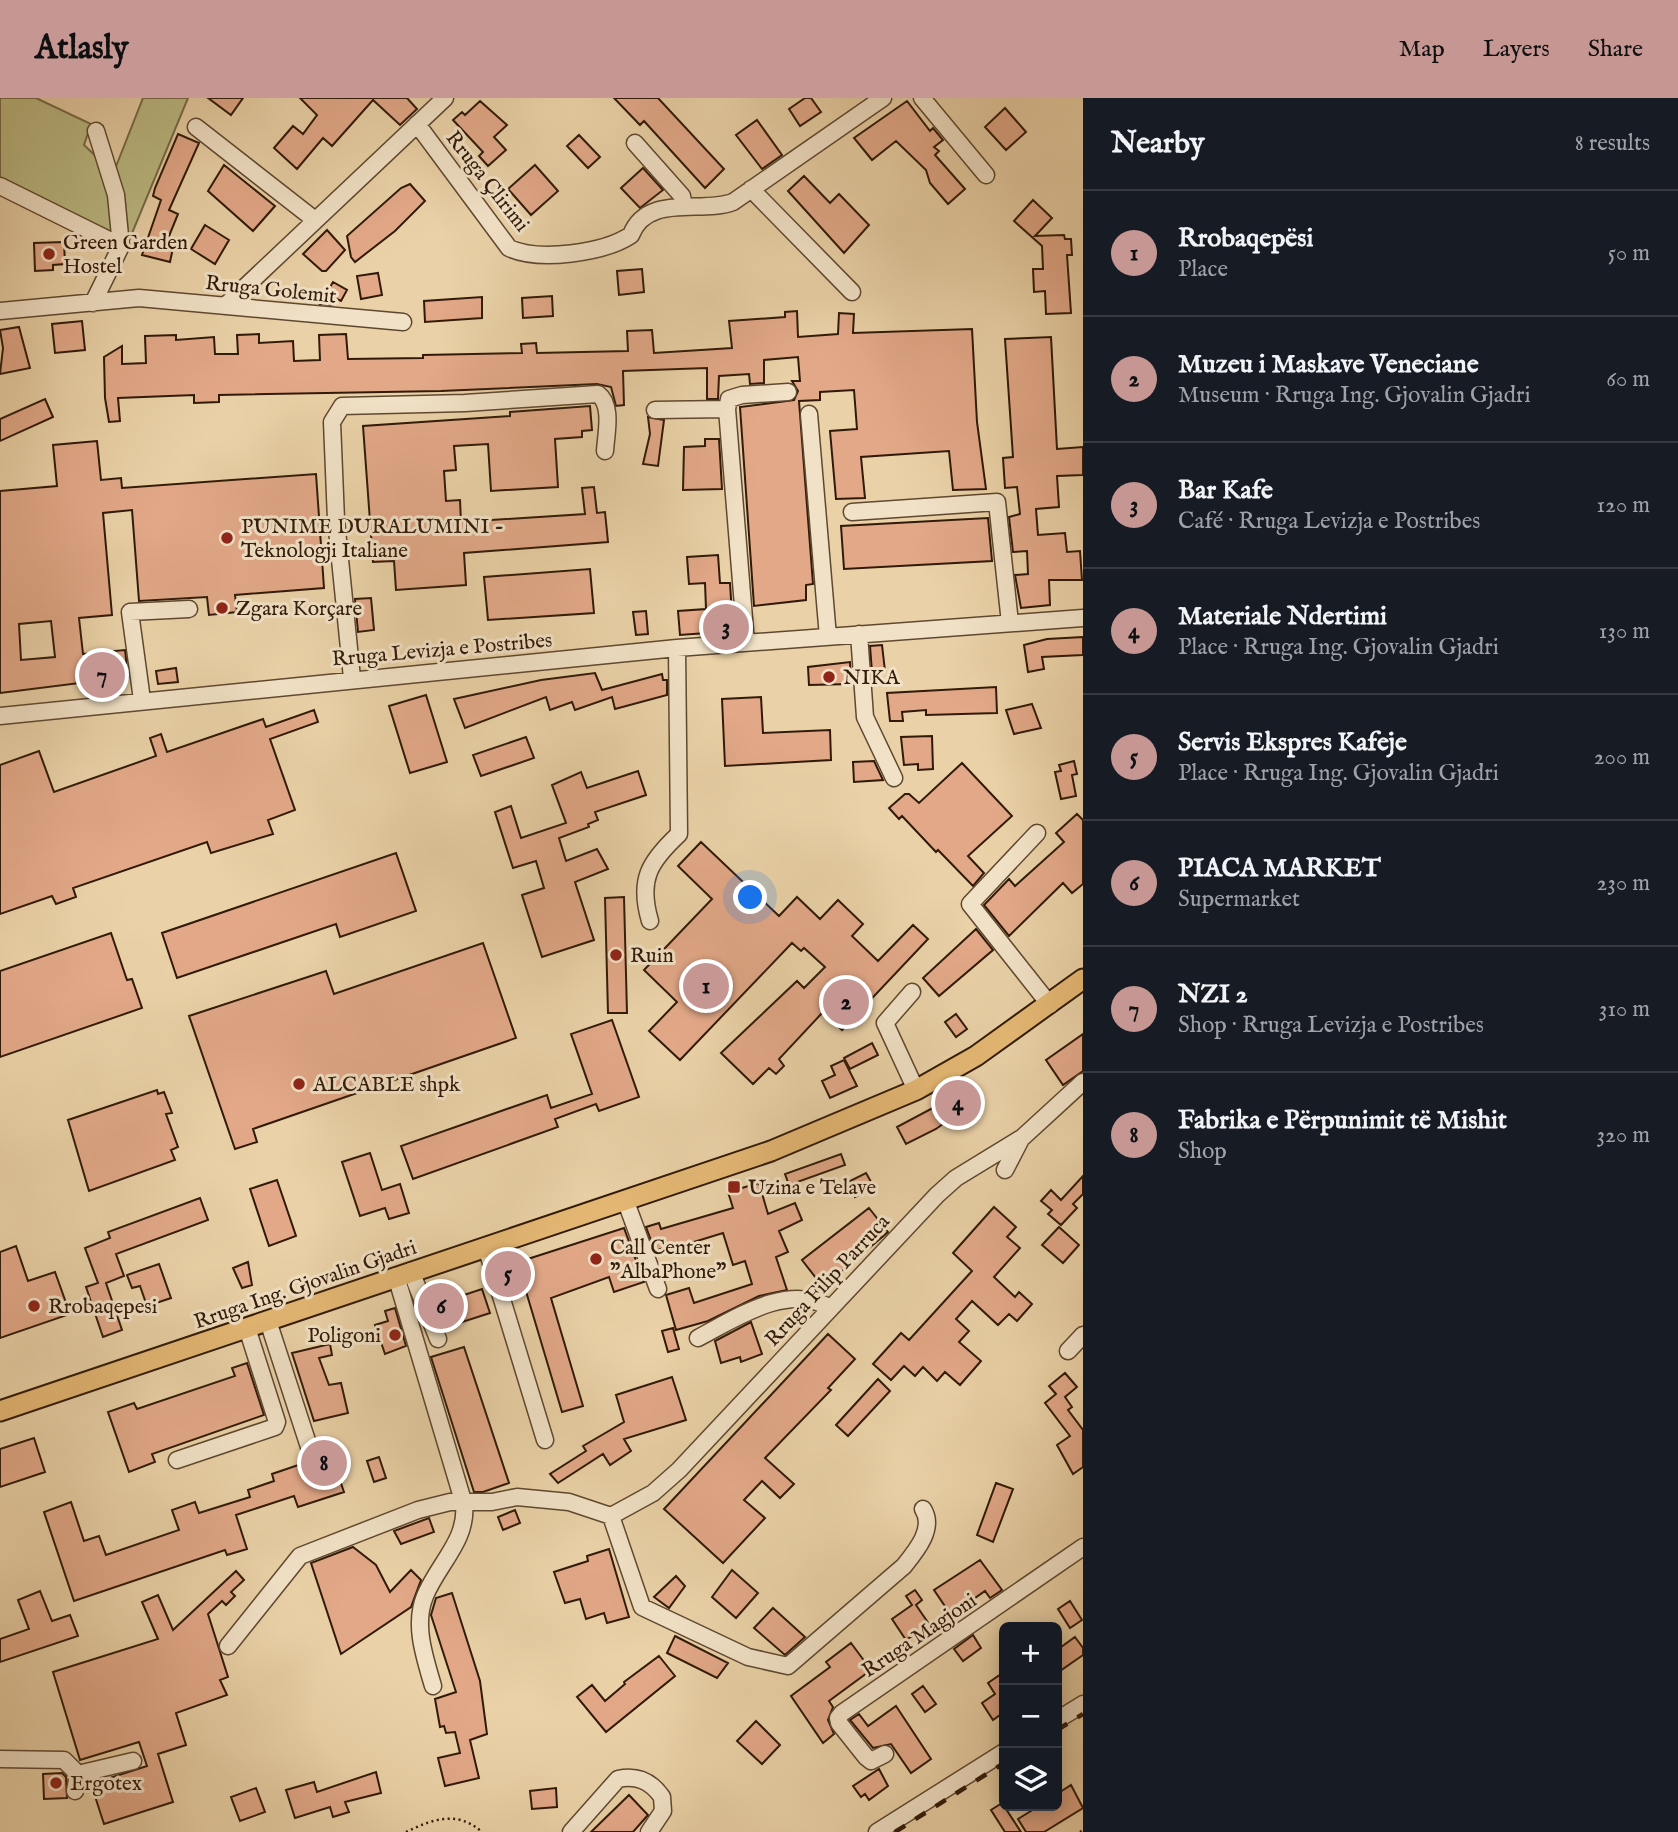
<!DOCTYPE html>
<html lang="en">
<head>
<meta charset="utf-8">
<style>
  :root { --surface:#171b24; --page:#20242c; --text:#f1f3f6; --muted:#9ea1a6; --line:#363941; --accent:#c59692 }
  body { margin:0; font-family:"IM FELL English",serif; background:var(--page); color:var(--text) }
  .controls { position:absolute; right:21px; bottom:21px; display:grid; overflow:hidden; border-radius:10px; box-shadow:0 4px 18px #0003 }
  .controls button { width:63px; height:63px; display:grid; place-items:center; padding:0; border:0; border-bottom:2px solid var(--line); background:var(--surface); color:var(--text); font:35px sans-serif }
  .you { position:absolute; left:751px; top:800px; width:24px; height:24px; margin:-18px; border:5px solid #fff; border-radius:50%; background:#1a73e8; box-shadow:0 0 0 10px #1a73e833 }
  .badge { display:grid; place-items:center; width:46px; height:46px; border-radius:50%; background:var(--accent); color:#111; font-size:23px; font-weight:700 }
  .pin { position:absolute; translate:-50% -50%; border:4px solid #fff; box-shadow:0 2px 7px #0006 }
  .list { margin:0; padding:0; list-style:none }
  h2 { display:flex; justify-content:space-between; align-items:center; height:91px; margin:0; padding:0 28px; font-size:30px }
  h2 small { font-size:23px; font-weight:400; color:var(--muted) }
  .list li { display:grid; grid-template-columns:46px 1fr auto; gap:21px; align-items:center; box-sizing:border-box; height:126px; padding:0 28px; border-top:2px solid var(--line) }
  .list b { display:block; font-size:26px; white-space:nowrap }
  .list p { margin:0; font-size:23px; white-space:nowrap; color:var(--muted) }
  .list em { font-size:23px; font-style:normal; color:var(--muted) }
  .icon { flex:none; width:38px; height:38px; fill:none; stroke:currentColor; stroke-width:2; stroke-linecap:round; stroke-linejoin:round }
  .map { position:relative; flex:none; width:1083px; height:1734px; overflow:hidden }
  header { display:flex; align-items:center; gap:42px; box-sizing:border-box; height:98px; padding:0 35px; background:var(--accent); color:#111 }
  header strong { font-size:33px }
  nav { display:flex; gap:38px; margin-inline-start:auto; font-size:24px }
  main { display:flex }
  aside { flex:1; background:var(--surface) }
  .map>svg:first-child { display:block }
  .green { fill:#bcba83; stroke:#766a46; stroke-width:2 }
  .building { fill:#e2a888; stroke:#311a09; stroke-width:2; fill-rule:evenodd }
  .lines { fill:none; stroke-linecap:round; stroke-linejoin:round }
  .minor-casing { stroke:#5f4830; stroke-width:19 }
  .major-casing { stroke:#311a09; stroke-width:23 }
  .path { stroke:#311a09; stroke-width:2.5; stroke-dasharray:2 3.5; stroke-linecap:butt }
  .minor { stroke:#f1e1c6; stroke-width:16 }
  .major { stroke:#e5b874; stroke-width:19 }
  .rail { stroke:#311a09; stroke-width:4.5; stroke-dasharray:12 12; stroke-linecap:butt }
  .poi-dot { fill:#8f2418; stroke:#f1e1c6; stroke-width:2.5 }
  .labels { text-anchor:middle; stroke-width:6; stroke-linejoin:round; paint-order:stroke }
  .street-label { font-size:21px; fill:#311a09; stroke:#f1e1c6 }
  .poi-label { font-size:21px; fill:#311a09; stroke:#f1e1c6; text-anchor:start }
</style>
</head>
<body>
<header>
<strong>Atlasly</strong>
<nav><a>Map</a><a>Layers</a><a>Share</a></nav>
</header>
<main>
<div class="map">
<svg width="1083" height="1734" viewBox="0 0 1083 1734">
  <rect width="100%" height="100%" fill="#ead1a7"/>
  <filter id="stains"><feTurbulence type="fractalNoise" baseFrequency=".00286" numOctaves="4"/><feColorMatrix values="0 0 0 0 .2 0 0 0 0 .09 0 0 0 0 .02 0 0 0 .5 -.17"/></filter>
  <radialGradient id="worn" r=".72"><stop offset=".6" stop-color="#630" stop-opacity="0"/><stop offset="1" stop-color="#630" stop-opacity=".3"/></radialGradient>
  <!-- green -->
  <path class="green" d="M0,0H36L91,26L84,47L102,64L117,139L0,94Z
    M143,0H188L128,145L115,71Z"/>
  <!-- building -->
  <path class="building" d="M208,0H243L231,17Z
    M300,0H407L417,11L400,27L373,2L332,48L323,40L297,71L274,50L293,28L303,36L317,17Z
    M614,0H658L724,71L705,90L644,23L640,27Z
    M805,0H811L821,14L800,28L789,11Z
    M480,3L507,27L494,39L506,52L488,68L479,58L483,54L453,22L462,14L465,17Z
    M907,3L930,33L933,30L943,42L934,49L939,53L935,57L965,91L948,106L930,85L926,72L896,43L872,62L854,40Z
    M1005,10L1026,34L1006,52L985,29Z
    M757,22L782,57L762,71L736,37Z
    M178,36L199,45L169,112L178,116L167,143L174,145L170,164L142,157L161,102L153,98L155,90Z
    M579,37L600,59L588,70L567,48Z
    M224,67L275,108L253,133L208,93Z
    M535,67L558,93L531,117L508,91Z
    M643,70L663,92L640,110L621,90Z
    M804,78L830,105L839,96L869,127L844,155L788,93Z
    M410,86L425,103L395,133L355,164L351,159L347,138L401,90Z
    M1033,102L1052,120L1035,138L1064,137L1065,141H1071L1072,157H1067L1071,215L1046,216L1045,193L1034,194L1033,171H1043L1042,148L1014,123Z
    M205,127L229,142L215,166L191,151Z
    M327,132L345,152L326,173H322L303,156Z
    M64,144L65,166L53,167V172L35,173L34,145Z
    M642,171L644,194L619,197L617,173Z
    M378,175L382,197L361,201L357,178Z
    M333,184L347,192L341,203L337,201L333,207L320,206Z
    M552,198L553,218L523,220L522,200Z
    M482,199V220L425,224L424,203Z
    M797,213L798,239L838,236L839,215L854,216L853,235L972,231L977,324L986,391L953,392L949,353L861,359L865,400L836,401L830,333L857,331L854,292L820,294V302L799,303L813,486L806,487V502L754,508L740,309L794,302L798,293L792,283H800L798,259L764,262V285L750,286L749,276L719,278L718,301H707V270L623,273L624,307L616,308L611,289L597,286L441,293L219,297V304L194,305V297L118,300L120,323L109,324L105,300L104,259L122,248V266L146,265L145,238L176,237V242L214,239L215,256H238L237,237L259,236V245L293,243L294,263L320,262L319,237L346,236L348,261L423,260V257L522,255L521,246L536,245L537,255L628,253L627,233L652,232L654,255L732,250L729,223L785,219V214Z
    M82,223L85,252L55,255L52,226Z
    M19,229L30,270L0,276L3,250L0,232Z
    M1051,239L1057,351L1083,349V377L1057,378L1059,409L1036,411L1038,437L1065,435L1067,454L1080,453L1082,482H1049L1050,507L1021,510L1015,477L1028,476L1027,453L1013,454L1009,419L1020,416L1017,389L1005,390L1003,360L1013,359L1005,241Z
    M45,301L53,319L0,343V321Z
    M590,308L592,332L582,333V339L555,341L558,389L491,393L488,346L454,348L456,372L444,373L446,403L460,402L461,424L585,416L582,390L594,389L597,415L605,414L608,444L464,455L466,487L396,492L394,463L373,464L363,328L510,318V314Z
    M648,319L664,322L658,368L643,366L650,336Z
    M705,341H719L722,391L683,392L684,349L705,348Z
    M97,343L101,382L121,380L122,390L316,376L324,490L235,497L237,514L209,517L207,499L139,503L132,412L103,415L112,517L79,520L83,556L125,552L128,579L0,595V393L57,388L53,347ZM51,523L55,559L21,562L19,526Z
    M988,420L992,463L844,471L841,428Z
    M718,457L720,485H730L733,533L680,537L678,513L706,511L705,485L689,486L687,459Z
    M590,471L594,515L488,522L484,479Z
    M371,500L374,532L358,534L355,501Z
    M646,513L648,536L636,537L633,514Z
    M1083,539V557L1042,559L1044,571L1028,574L1024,547L1047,541Z
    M882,547L885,573L872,574L870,548Z
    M850,564L851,586L809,587L808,569Z
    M176,570L178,584L158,586L156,573Z
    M595,575L602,592L662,576L663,582H667V597L615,611L612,599L575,612L572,604L550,612L546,599L465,630L454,601L541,582Z
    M996,589L997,615L926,617V612L902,614L903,623H890L887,595Z
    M426,597L447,664L410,675L389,608Z
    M761,599L763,635L830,632L831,662L725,668L722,601Z
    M1032,606L1041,630L1014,636L1006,612Z
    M314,612L318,624L270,641L295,712L268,722L273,736L211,755L207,744L73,790L76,799L56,806L52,798L0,816V667L39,653L54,694L156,658L150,640L161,636L167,654L263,621L266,629Z
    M932,638L933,671L918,672V666L904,667L901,639Z
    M526,639L534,660L481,678L473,657Z
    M874,663L883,682L854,684L853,664Z
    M1074,663L1077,676L1072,677L1076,698L1061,701L1055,674L1061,673L1059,667Z
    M962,665L1012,718L968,758L984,775L973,788L938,752L936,754L902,718L899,721L889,710L905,696H909L919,705Z
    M638,673L646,697L595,714L598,722L588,726L589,729L559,740L566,763L597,751L608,771L575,784L594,842L542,859L522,797L544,790L536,763L513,770L495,714L511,708L521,740L566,725L552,687L581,674L587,690Z
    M1077,716L1083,722V786L1072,795L1063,785L1009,838L984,807L1009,781L1015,788L1064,744L1056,735Z
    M701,744L779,818L797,799L820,821L838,802L863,826L852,838L878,863L913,827L928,841L842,932L823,914L779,961L784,968L776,976L769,970L753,986L721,955L797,883L804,890L825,869L804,850L801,853L792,845L680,962L649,933L677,904L644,872L712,801L678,768Z
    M396,755L416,813L340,839L336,826L177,880L162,835Z
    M624,799L627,915H608L605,800Z
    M976,831L993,852L939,898L923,880Z
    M111,835L127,882L132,881L142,910L0,959V873Z
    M483,845L516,940L253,1031L257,1044L235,1051L189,918L326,873L334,896Z
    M956,916L967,931L956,939L945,924Z
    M612,922L639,999L599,1013L596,1006L555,1021L558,1029L413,1081L401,1048L547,997L551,1010L592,996L571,936Z
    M1083,936V973L1063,987L1046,962Z
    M872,945L878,957L850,971L844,960Z
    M844,962L857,988L830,1000L822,983L835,977L831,968Z
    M974,988L980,999L936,1031L906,1046L897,1029Z
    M157,992L158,996L164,994L172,1015L166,1016L178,1049L171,1052L175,1062L89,1093L68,1022Z
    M370,1055L382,1092L400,1086L409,1115L389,1121L385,1110L360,1118L342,1064Z
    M841,1056L845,1067L789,1087L785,1076Z
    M866,1075L874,1089L855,1099L850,1083Z
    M1083,1078V1096L1073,1106L1077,1110L1061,1127L1048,1116L1052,1112L1041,1103L1051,1092L1061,1102Z
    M277,1082L296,1138L269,1148L250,1091Z
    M759,1085L768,1116L795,1105L802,1122L779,1133L788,1154L776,1159L787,1192L759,1198L708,1223L676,1232L666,1197L689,1190L694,1205L752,1186L745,1163L733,1167L723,1135L671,1151L670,1148L655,1153L646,1129L659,1125L661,1131L733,1110L728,1094Z
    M200,1100L208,1122L116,1156L124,1178L106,1185L122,1232L103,1239L86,1189L98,1185L85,1150L110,1140L108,1134Z
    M994,1109L1016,1129L1007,1139L1020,1150L994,1179L1015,1199L1019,1194L1032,1206L1017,1223L1009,1216L998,1227L972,1203L956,1221L969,1233L959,1244L981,1263L960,1287L945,1274L937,1283L923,1269L915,1278L904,1268L891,1282L873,1266L901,1235L909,1242L972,1173L953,1155Z
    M869,1110L888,1134L823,1189L802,1162Z
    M1059,1129L1079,1147L1063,1165L1042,1147Z
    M624,1130L644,1184L614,1194L609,1179L551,1200L583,1308L562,1314L522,1180L508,1185L503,1169Z
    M16,1148L28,1183L55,1174L70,1216L0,1240V1154Z
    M248,1164L252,1187L242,1190L233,1170Z
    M159,1166L171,1200L147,1208L140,1188L132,1190L127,1177Z
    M445,1191L449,1202L482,1191L490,1215L456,1226L453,1215L440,1219L431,1196Z
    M395,1210L406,1248L385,1256L375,1227L388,1223L385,1213Z
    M751,1224L762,1256L741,1264L740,1259L721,1265L715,1243Z
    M673,1230L679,1251L668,1254L662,1233Z
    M828,1236L855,1261L828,1290L831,1292L765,1360L794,1386L780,1400L762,1383L744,1402L765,1420L723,1465L664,1411Z
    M330,1246L332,1257L319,1260L329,1287L341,1285L348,1315L314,1323L292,1255Z
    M464,1249L509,1385L483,1394H474L431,1259Z
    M247,1265L264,1317L152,1356L155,1364L129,1374L108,1314L134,1305L137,1311L235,1278L232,1270Z
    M1065,1275L1077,1289L1065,1299L1072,1309L1068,1312L1083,1332V1369L1073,1376L1057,1347L1070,1338L1045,1305L1056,1296L1049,1288Z
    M672,1279L686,1322L624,1341L631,1353L610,1367L603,1356L558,1385L550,1376L586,1353L583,1348L624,1324L616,1297Z
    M878,1281L890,1293L848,1338L836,1327Z
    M34,1340L45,1374L0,1389V1351Z
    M379,1359L386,1380L374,1384L367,1363Z
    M307,1364L312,1365L314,1371L334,1365L344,1394L298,1409L294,1398L236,1417L247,1451L227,1457L225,1452L74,1503L44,1414L71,1404L84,1443L99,1438L106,1457L179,1432L172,1412L195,1404L199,1415L250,1399L248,1392L274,1383L272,1376Z
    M996,1385L1013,1391L993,1444L977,1437Z
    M515,1412L520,1425L503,1432L498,1419Z
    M429,1420L434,1434L401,1446L394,1433Z
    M353,1449L376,1467L390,1494L411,1472L421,1482L411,1509L341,1556L311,1465Z
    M609,1451L629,1519L607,1525L604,1515L586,1521L580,1501L565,1505L554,1474L588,1463L587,1458Z
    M980,1462L1002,1492L990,1500L985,1493L951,1517L934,1492Z
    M732,1472L758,1495L736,1520L712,1499Z
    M236,1473L244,1482L231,1494L235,1498L226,1507L222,1503L208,1516L228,1579L220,1582L227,1597L176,1615L186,1647L158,1656L173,1704L104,1726L91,1686L147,1668L139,1644L80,1662L53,1574L158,1541L142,1504L158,1497L173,1532Z
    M676,1478L685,1488L669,1510L654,1499Z
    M915,1492L922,1502L916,1507L929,1526L906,1542L892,1521L912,1507L906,1498Z
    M40,1493L52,1523L70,1517L78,1538L0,1564V1541L29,1531L18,1502Z
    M452,1495L480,1583L487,1636L470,1642L479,1680L445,1688L438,1660L460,1655L455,1634L446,1635L444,1628L440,1629L435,1601L456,1594L431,1517L436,1500Z
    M1070,1503L1082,1522L1070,1530L1058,1511Z
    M773,1510L805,1539L785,1557L754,1530Z
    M973,1537L981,1550L963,1563L954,1551Z
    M675,1538L728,1565L717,1580L667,1555Z
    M1075,1539L1083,1550V1557L1057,1575V1552Z
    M851,1545L871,1572L829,1603L833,1609L828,1622L834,1636L823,1645L791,1598L830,1569L826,1564Z
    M659,1558L675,1578L606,1634L577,1599L592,1587L605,1603L625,1586L624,1584Z
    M1004,1574V1614L993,1622L982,1605L995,1596L988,1585Z
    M923,1588L936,1606L925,1614L912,1596Z
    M896,1608L931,1661L911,1675L891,1646L873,1650L850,1622L859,1616L868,1628Z
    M756,1623L780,1647L762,1666L737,1643Z
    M879,1671L888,1688L869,1702L865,1696L861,1699L853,1688Z
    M376,1674L381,1695L345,1704L349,1714L333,1719L330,1709L295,1720L286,1692L314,1684L317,1694Z
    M62,1675L66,1679L67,1700L44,1701L43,1676Z
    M1071,1687L1083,1710L1044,1734H1026L1018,1721L1039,1708H1057V1696Z
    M256,1690L265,1714L240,1723L231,1699Z
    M556,1690L557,1709L532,1711L530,1693Z
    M629,1697L648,1717L633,1734H591Z
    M1002,1705L1004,1708L1021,1734H1005L991,1712Z"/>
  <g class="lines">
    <defs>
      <path id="minor" d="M922,0L986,77
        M417,26L509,150C539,164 604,155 631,137C647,95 702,116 733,104L883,0
        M196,29L315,122
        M635,45L682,98L684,108
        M0,88L121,148
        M751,91L852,194
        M93,205L121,148L116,97L96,33
        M225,208L445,0
        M0,213L139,200L403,224
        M655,312L727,311
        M809,316L828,539
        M852,414L997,404L1010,525
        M859,536L865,619L894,680
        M746,545L727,311L729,301L742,297L788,294
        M352,580L336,422L332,324L342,308L465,305L598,296C613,307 606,336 605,353
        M142,602L130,514L189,511
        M0,618L677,550L1083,520
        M1037,735L970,806L1050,907
        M650,823C638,782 649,764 679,736L677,550
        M912,894L885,925L916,992
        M1005,1072L1020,1043
        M626,1104L658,1191
        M486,1149L545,1342
        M411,1173L438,1241
        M396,1178L464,1406C468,1442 438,1466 425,1498C413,1527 425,1560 433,1588
        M268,1223L311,1355
        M698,1240C736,1220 789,1184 830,1210
        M1068,1253L1083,1237
        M177,1362L275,1329L277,1324L247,1230
        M611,1418L653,1395L679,1372L937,1097L956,1080L1023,1039L1083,984
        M228,1548L300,1458L418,1412L450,1404H492L517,1399L569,1404L611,1418L642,1509L748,1559L788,1568L904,1468C917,1452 935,1430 923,1411
        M1057,1622L1083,1606
        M885,1656L871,1663L866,1659L839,1625L838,1620L842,1615L1083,1449
        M0,1661L64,1662L78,1676L75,1693
        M78,1676L133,1663
        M571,1734L618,1681C637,1677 651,1683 662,1699L663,1713L649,1734
        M877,1734L1004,1654"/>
      <path id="major" d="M0,1313L771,1053L916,992L976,958L1083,881"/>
    </defs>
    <!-- minor casing -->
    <use href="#minor" class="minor-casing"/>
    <!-- major casing -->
    <use href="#major" class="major-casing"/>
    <!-- path -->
    <path class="path" d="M406,1734C433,1721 457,1712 482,1734
      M1080,1734L1083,1732"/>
    <!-- minor -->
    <use href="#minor" class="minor"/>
    <!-- major -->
    <use href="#major" class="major"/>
    <!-- rail -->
    <path class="rail" d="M1057,1632L1083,1616
      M895,1734L1004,1665"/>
  </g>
  <!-- markers -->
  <g class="poi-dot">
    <circle cx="49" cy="156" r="7"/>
    <circle cx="227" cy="440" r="7"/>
    <circle cx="222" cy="510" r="7"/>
    <circle cx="829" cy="579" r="7"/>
    <circle cx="616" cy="857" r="7"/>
    <circle cx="299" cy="986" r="7"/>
    <rect x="727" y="1082" width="14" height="14" rx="3.5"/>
    <circle cx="596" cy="1161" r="7"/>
    <circle cx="34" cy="1208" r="7"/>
    <circle cx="395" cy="1237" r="7"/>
    <circle cx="56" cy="1685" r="7"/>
  </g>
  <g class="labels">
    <!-- street labels -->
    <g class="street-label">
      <text transform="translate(488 83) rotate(52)" y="7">Rruga Çlirimi</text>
      <text transform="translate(271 191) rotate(6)" y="7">Rruga Golemit</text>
      <text transform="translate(442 551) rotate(-5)" y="7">Rruga Levizja e Postribes</text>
      <text transform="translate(827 1182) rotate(-47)" y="7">Rruga Filip Parruca</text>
      <text transform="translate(305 1186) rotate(-19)" y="7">Rruga Ing. Gjovalin Gjadri</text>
      <text transform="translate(919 1537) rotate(-34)" y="7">Rruga Magjoni</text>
    </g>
    <!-- poi labels -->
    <g class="poi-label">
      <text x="63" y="151">Green Garden<tspan x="63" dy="24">Hostel</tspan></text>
      <text x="241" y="435">PUNIME DURALUMINI -<tspan x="241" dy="24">Teknologji Italiane</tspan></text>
      <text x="236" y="517">Zgara Korçare</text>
      <text x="843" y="586">NIKA</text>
      <text x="630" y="864">Ruin</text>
      <text x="313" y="993">ALCABLE shpk</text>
      <text x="748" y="1096">Uzina e Telave</text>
      <text x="610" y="1156">Call Center<tspan x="610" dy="24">"AlbaPhone"</tspan></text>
      <text x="48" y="1215">Rrobaqepesi</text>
      <text x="381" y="1244" text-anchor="end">Poligoni</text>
      <text x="70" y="1692">Ergotex</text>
    </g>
  </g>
  <rect width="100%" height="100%" filter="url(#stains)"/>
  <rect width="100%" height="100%" fill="url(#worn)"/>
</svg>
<div class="controls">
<button>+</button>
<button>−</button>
<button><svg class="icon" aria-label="layers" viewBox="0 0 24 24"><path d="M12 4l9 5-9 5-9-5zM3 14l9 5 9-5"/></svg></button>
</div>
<div class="you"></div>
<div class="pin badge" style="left:706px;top:888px">1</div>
<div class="pin badge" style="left:846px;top:904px">2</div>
<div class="pin badge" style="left:726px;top:529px">3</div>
<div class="pin badge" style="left:958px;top:1005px">4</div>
<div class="pin badge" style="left:508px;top:1176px">5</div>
<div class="pin badge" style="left:441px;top:1208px">6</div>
<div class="pin badge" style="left:102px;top:577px">7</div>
<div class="pin badge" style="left:324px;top:1365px">8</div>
</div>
<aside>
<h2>Nearby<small>8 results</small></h2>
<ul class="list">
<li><span class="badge">1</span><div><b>Rrobaqepësi</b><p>Place</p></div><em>50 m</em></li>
<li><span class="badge">2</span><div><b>Muzeu i Maskave Veneciane</b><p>Museum · Rruga Ing. Gjovalin Gjadri</p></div><em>60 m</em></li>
<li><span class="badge">3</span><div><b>Bar Kafe</b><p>Café · Rruga Levizja e Postribes</p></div><em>120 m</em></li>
<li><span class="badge">4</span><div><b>Materiale Ndertimi</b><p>Place · Rruga Ing. Gjovalin Gjadri</p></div><em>130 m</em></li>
<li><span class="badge">5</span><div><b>Servis Ekspres Kafeje</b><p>Place · Rruga Ing. Gjovalin Gjadri</p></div><em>200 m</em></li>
<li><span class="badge">6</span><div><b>PIACA MARKET</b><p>Supermarket</p></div><em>230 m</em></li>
<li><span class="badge">7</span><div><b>NZI 2</b><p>Shop · Rruga Levizja e Postribes</p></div><em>310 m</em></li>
<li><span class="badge">8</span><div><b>Fabrika e Përpunimit të Mishit</b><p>Shop</p></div><em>320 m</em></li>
</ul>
</aside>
</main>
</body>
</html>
